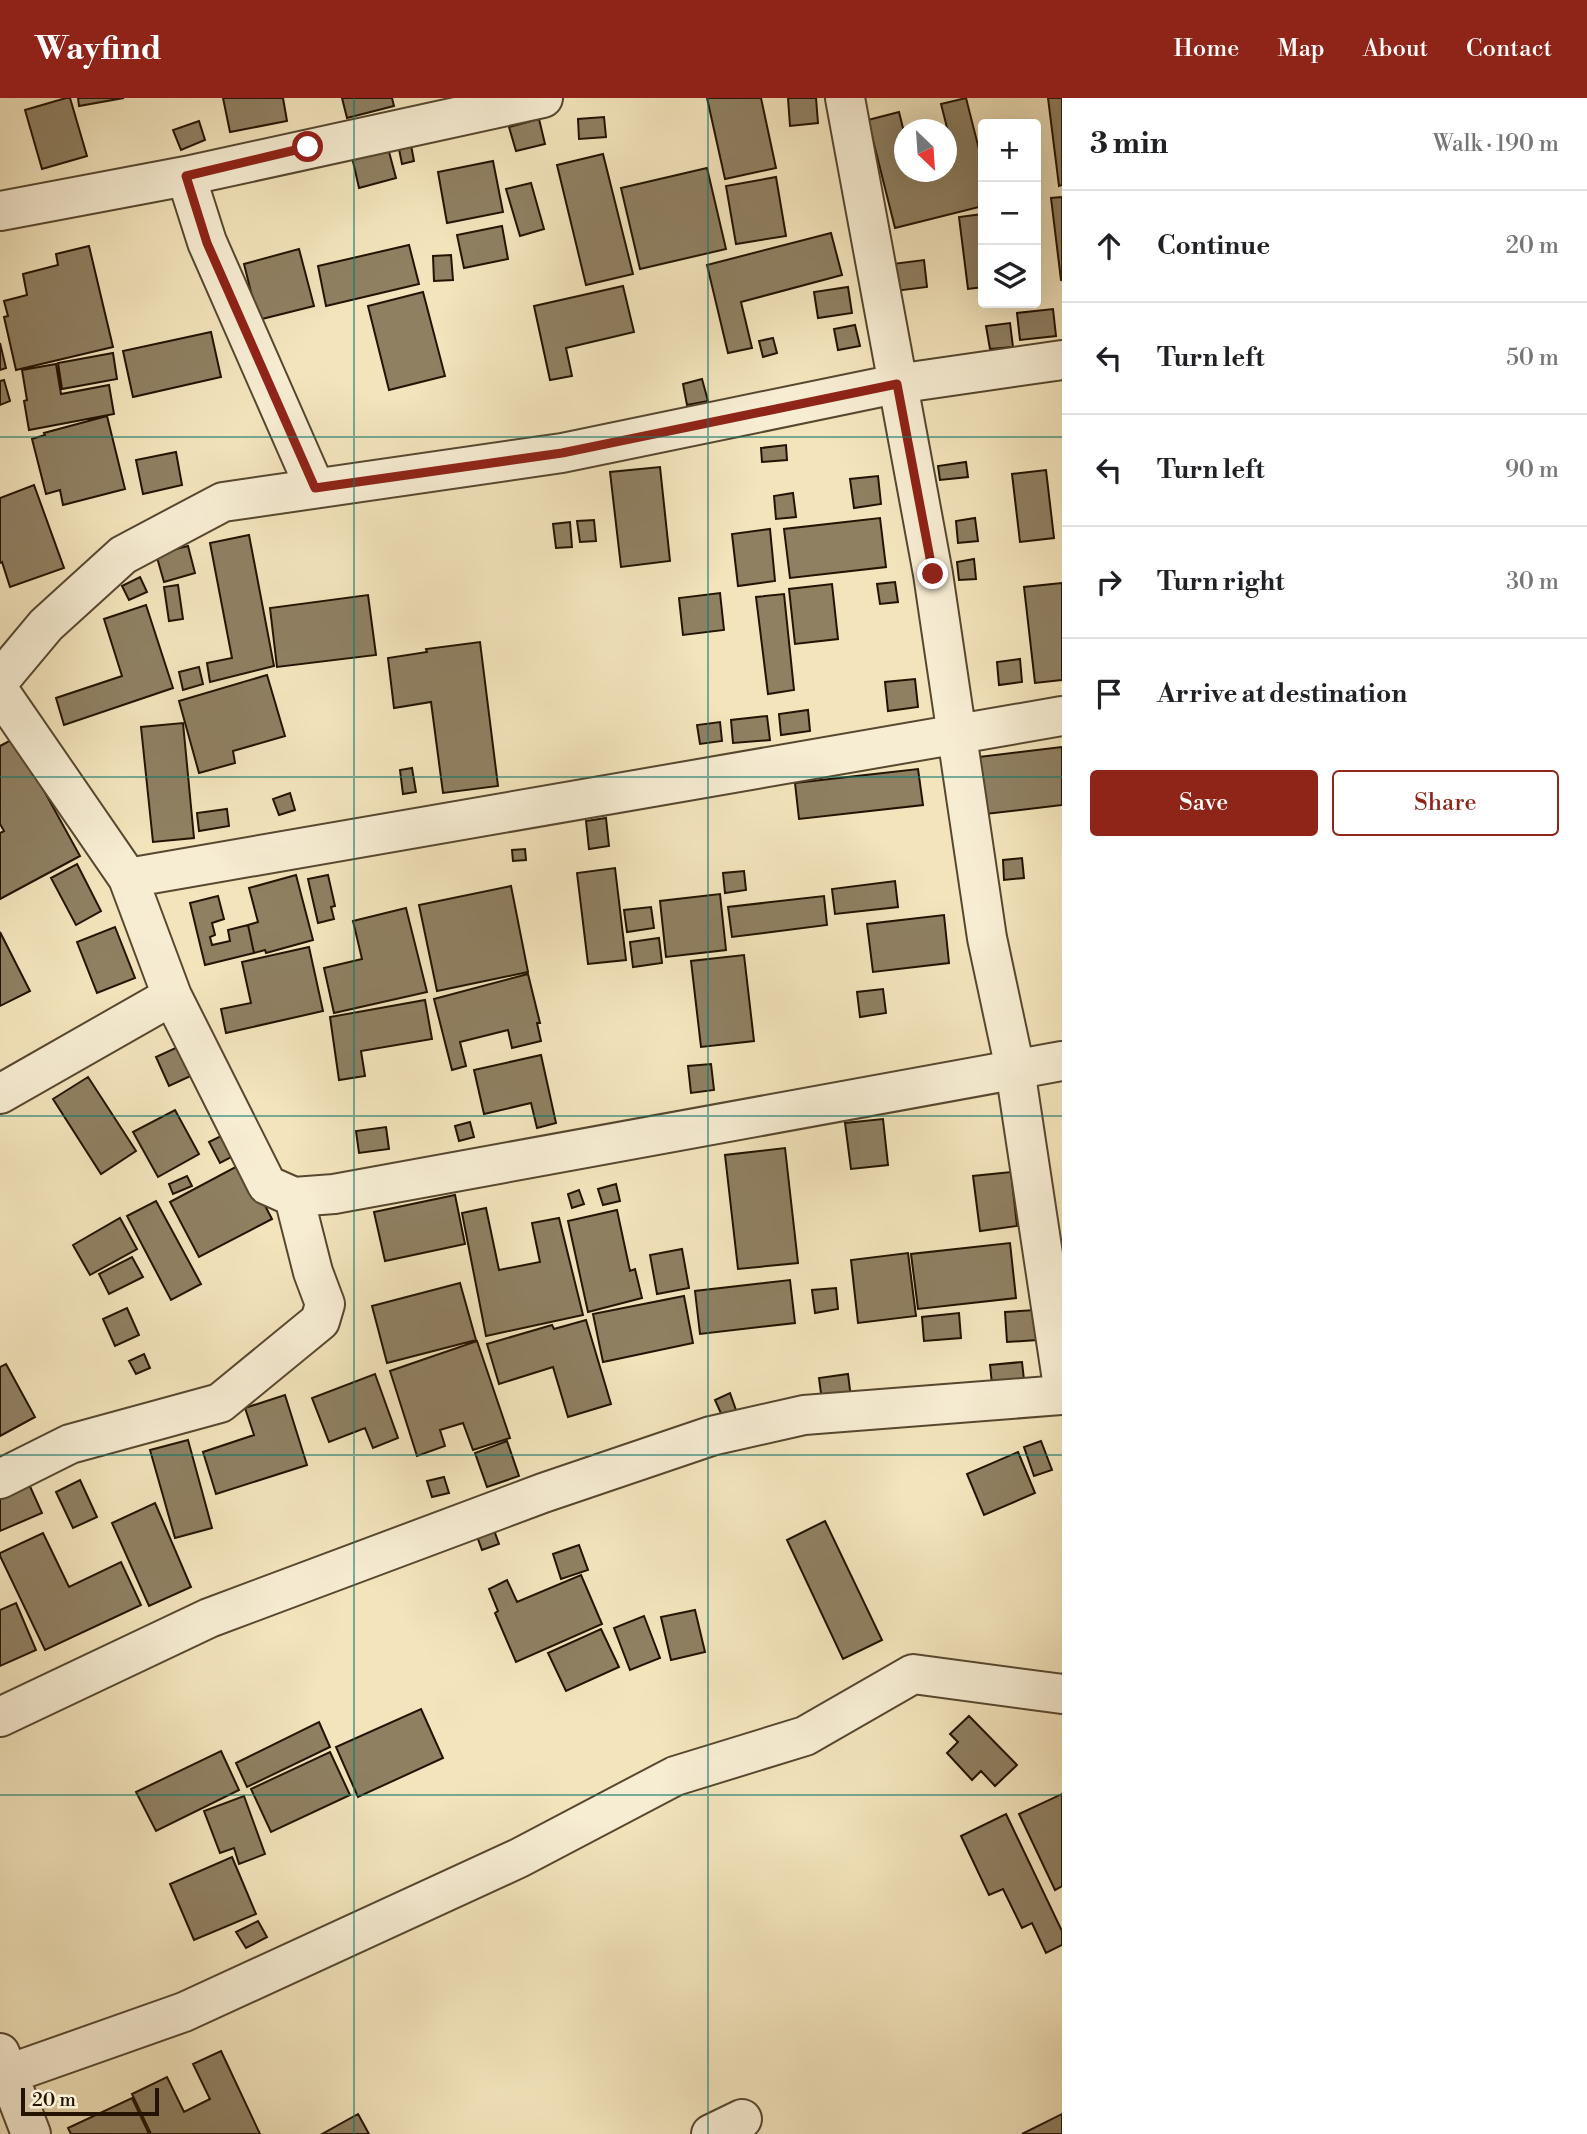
<!DOCTYPE html>
<html lang="en">
<head>
<meta charset="utf-8">
<style>
  :root { --surface:#fff; --page:#f6f6f6; --text:#202124; --muted:#757577; --line:#e0e0e0; --accent:#8f2418 }
  body { margin:0; font-family:"Libre Bodoni",serif; background:var(--page); color:var(--text) }
  .controls { position:absolute; right:21px; top:21px; display:grid; overflow:hidden; border-radius:7px; box-shadow:0 7px 28px #0002 }
  .controls button { width:63px; height:63px; display:grid; place-items:center; padding:0; border:0; border-bottom:2px solid var(--line); background:var(--surface); color:var(--text); font:35px sans-serif }
  .compass { position:absolute; left:894px; top:21px; width:63px; height:63px; border-radius:50%; background:var(--surface); box-shadow:0 7px 28px #0002; rotate:155deg }
  .scale { position:absolute; left:21px; bottom:18px; width:138px; box-sizing:border-box; padding-left:7px; border:4px solid #231300; border-top:0; font-size:19px; line-height:24px; white-space:nowrap; color:#231300; -webkit-text-stroke:5px #f7edd3; paint-order:stroke }
  .stop { position:absolute; width:21px; height:21px; margin:-16px; border:5px solid #8f2418; border-radius:50%; background:#fff }
  .stop.end { background:#8f2418; border-color:#fff; box-shadow:0 2px 7px #0008 }
  .list { margin:0; padding:0; list-style:none }
  h2 { display:flex; justify-content:space-between; align-items:center; height:91px; margin:0; padding:0 28px; font-size:30px }
  h2 small { font-size:23px; font-weight:400; color:var(--muted) }
  .list li { display:grid; grid-template-columns:46px 1fr auto; gap:21px; align-items:center; box-sizing:border-box; height:112px; padding:0 28px; border-top:2px solid var(--line) }
  .list b { display:block; font-size:26px; white-space:nowrap }
  .list em { font-size:23px; font-style:normal; color:var(--muted) }
  .actions { display:flex; gap:14px; padding:21px 28px }
  .actions a { flex:1; padding:16px 0; border:2px solid var(--accent); border-radius:7px; text-align:center; font-size:24px; color:var(--accent) }
  .actions .main { background:var(--accent); color:#fff }
  .icon { flex:none; width:38px; height:38px; fill:none; stroke:currentColor; stroke-width:2; stroke-linecap:round; stroke-linejoin:round }
  .map { position:relative; flex:none; width:1062px; height:2036px; overflow:hidden }
  header { display:flex; align-items:center; gap:42px; box-sizing:border-box; height:98px; padding:0 35px; background:var(--accent); color:#fff }
  header strong { font-size:33px }
  nav { display:flex; gap:38px; margin-inline-start:auto; font-size:24px }
  main { display:flex }
  aside { flex:1; background:var(--surface) }
  .map>svg:first-child { display:block }
  .building { fill:#8f8062; stroke:#231300; stroke-width:2 }
  .lines { fill:none; stroke-linecap:round; stroke-linejoin:round }
  .minor-casing { stroke:#57472f; stroke-width:42 }
  .minor { stroke:#f7edd3; stroke-width:38 }
  .route { stroke:#8f2418; stroke-width:9 }
  .grid { fill:none; stroke:#0f766e; stroke-width:2; stroke-opacity:0.55 }
</style>
</head>
<body>
<header>
<strong>Wayfind</strong>
<nav><a>Home</a><a>Map</a><a>About</a><a>Contact</a></nav>
</header>
<main>
<div class="map">
<svg width="1062" height="2036" viewBox="0 0 1062 2036">
  <rect width="100%" height="100%" fill="#f3e4bc"/>
  <filter id="stains"><feTurbulence type="fractalNoise" baseFrequency=".00286" numOctaves="4"/><feColorMatrix values="0 0 0 0 .2 0 0 0 0 .09 0 0 0 0 .02 0 0 0 .5 -.17"/></filter>
  <radialGradient id="worn" r=".72"><stop offset=".6" stop-color="#630" stop-opacity="0"/><stop offset="1" stop-color="#630" stop-opacity=".3"/></radialGradient>
  <!-- building -->
  <path class="building" d="M66,0H70L87,58L42,71L25,12Z
    M78,0H124L79,8Z
    M223,0H283L287,23L230,34Z
    M342,0H392L394,8L347,20Z
    M707,0H761L776,70L725,81Z
    M788,0H816L818,25L790,28Z
    M966,0L983,67V108L895,130L868,22L899,14L904,34V74H946V51L952,49L941,6Z
    M1048,0H1062V87L1059,88Z
    M604,19L606,39L579,41L578,21Z
    M539,21L545,46L516,53L509,29Z
    M199,23L205,42L181,52L173,32Z
    M411,47L414,63L402,66L399,51Z
    M388,50L396,80L359,90L352,59Z
    M603,56L633,176L586,187L557,67Z
    M493,63L503,114L447,125L438,74Z
    M707,70L726,151L640,171L621,90Z
    M776,79L786,138L736,146L726,88Z
    M531,85L544,131L520,138L506,91Z
    M1062,99V182H1061L1051,100Z
    M983,116V189L968,191L959,119Z
    M502,128L508,161L464,170L457,137Z
    M831,135L842,177L741,204L752,250L728,255L707,167Z
    M409,147L419,186L326,208L318,168Z
    M89,148L113,249L16,272L4,219L8,218L4,203L27,197L23,176L58,167L56,156Z
    M299,151L314,208L258,222L244,166Z
    M451,157L453,182L434,183L433,158Z
    M924,162L927,189L895,193L892,166Z
    M623,188L634,234L566,250L572,278L550,282L534,208Z
    M848,189L852,215L818,220L814,194Z
    M423,194L445,278L389,292L368,208Z
    M1053,211L1056,238L1020,242L1017,215Z
    M1010,225L1013,249L990,251L986,228Z
    M855,227L860,248L838,252L834,231Z
    M211,234L221,279L133,299L123,253Z
    M773,240L777,255L763,259L759,243Z
    M0,245L6,270L0,272Z
    M113,255L117,281L62,291L58,265Z
    M56,266L61,296L109,287L114,316L29,332L24,303L27,302L22,272Z
    M702,281L708,303L687,307L683,286Z
    M4,282L10,303L0,307V283Z
    M107,318L125,391L63,407L60,392L46,396L32,341L45,337L44,335Z
    M786,347L787,362L762,364L761,350Z
    M176,354L182,387L143,396L136,362Z
    M966,364L968,379L940,382L938,368Z
    M660,369L670,463L621,469L610,374Z
    M1046,372L1054,440L1020,444L1012,376Z
    M878,378L881,406L854,410L850,381Z
    M34,387L64,470L10,489L2,464L0,465V400Z
    M793,395L796,419L776,421L774,398Z
    M880,420L886,469L790,480L784,431Z
    M975,420L978,443L958,445L956,423Z
    M594,422L596,443L580,444L577,423Z
    M570,424L572,449L556,450L553,426Z
    M770,431L775,483L738,488L732,436Z
    M249,437L274,568L210,584L207,565L232,560L210,445Z
    M188,448L195,475L164,484L156,456Z
    M974,461L976,481L959,482L957,464Z
    M140,479L147,494L129,502L122,488Z
    M895,484L898,504L880,506L877,486Z
    M1062,485V582L1035,585L1024,489Z
    M832,486L838,541L795,546L789,491Z
    M178,487L183,521L169,523L164,489Z
    M720,495L724,532L683,537L679,500Z
    M784,496L794,592L768,596L756,499Z
    M368,497L376,557L277,569L270,510Z
    M146,507L173,590L64,627L56,600L122,578L104,521Z
    M480,544L498,688L443,695L431,604L394,610L388,560L427,554L426,551Z
    M1020,561L1022,584L999,587L997,564Z
    M199,569L203,586L183,592L179,574Z
    M267,577L285,638L233,653L235,665L199,675L179,603Z
    M915,581L918,609L888,613L885,584Z
    M808,612L810,633L781,637L779,616Z
    M767,618L770,642L733,645L731,622Z
    M720,624L722,643L700,646L697,627Z
    M183,625L194,740L153,744L141,629Z
    M15,640L80,758L0,801V735L4,733L0,726V648Z
    M1062,649V707L977,717L970,660Z
    M412,670L416,694L403,696L400,672Z
    M918,671L923,707L799,721L795,685Z
    M290,695L295,712L279,717L273,701Z
    M227,711L229,728L199,733L197,715Z
    M606,720L609,748L589,751L586,723Z
    M525,751L526,762L513,763L512,752Z
    M1022,760L1024,780L1004,782L1003,762Z
    M77,766L101,813L76,827L51,780Z
    M615,770L626,862L588,866L577,775Z
    M744,773L746,792L725,795L723,775Z
    M296,777L313,842L266,855L265,852L254,855L248,827L258,824L249,790Z
    M328,777L335,808L331,809L334,821L318,825L308,781Z
    M895,783L898,809L835,816L832,791Z
    M511,788L528,874L437,893L419,807Z
    M720,796L726,852L666,859L660,803Z
    M218,798L224,821L212,825L215,837L210,839L212,847L230,843L228,832L248,827L254,855L205,867L190,805Z
    M824,798L827,827L732,839L728,809Z
    M651,809L654,830L627,834L624,812Z
    M406,810L427,894L334,915L324,870L362,861L353,823Z
    M944,817L949,865L873,874L867,826Z
    M115,829L135,880L97,895L77,844Z
    M0,834L30,893L0,908Z
    M659,840L662,865L633,869L630,844Z
    M309,849L323,913L226,935L221,911L251,905L242,864Z
    M744,857L754,943L701,949L691,863Z
    M528,876L540,925H537L541,943L512,950L508,932L460,944L466,968L452,972L434,901Z
    M883,891L886,915L860,919L857,894Z
    M425,902L432,941L361,953L365,978L339,982L330,919Z
    M182,947L195,976L169,988L156,959Z
    M541,957L556,1025L537,1030L531,1005L484,1016L474,972Z
    M711,966L714,992L691,995L688,968Z
    M88,979L136,1053L101,1076L53,1001Z
    M175,1012L199,1056L158,1079L133,1034Z
    M883,1021L888,1067L851,1071L845,1025Z
    M470,1024L474,1039L459,1043L455,1028Z
    M386,1029L389,1051L359,1055L356,1033Z
    M229,1034L239,1055L220,1065L209,1044Z
    M785,1050L798,1165L738,1171L725,1057Z
    M243,1065L272,1121L199,1159L170,1104Z
    M1011,1074L1017,1128L980,1133L973,1078Z
    M187,1078L192,1088L173,1096L169,1086Z
    M616,1086L620,1103L603,1107L598,1091Z
    M579,1092L584,1106L572,1110L568,1096Z
    M455,1097L465,1146L385,1163L374,1114Z
    M156,1103L201,1186L171,1202L127,1118Z
    M486,1110L499,1172L540,1164L532,1125L559,1120L583,1217L486,1238L462,1115Z
    M617,1112L630,1173L635,1171L642,1200L588,1214L568,1123Z
    M120,1120L137,1151L90,1177L73,1147Z
    M1010,1145L1016,1200L918,1211L911,1156Z
    M682,1151L689,1190L657,1196L650,1157Z
    M908,1155L916,1218L858,1225L851,1162Z
    M132,1159L143,1179L109,1196L99,1176Z
    M790,1182L795,1225L700,1236L695,1193Z
    M460,1185L476,1242L387,1265L372,1208Z
    M836,1190L838,1211L815,1215L812,1192Z
    M684,1198L693,1245L603,1264L593,1216Z
    M127,1210L139,1237L115,1248L103,1221Z
    M1035,1212L1037,1242L1007,1244L1005,1214Z
    M959,1215L961,1240L924,1243L922,1219Z
    M586,1222L611,1306L568,1319L553,1269L499,1286L487,1246L552,1227L554,1231Z
    M477,1243L510,1340L473,1352L463,1325L440,1332L445,1348L417,1358L390,1273Z
    M144,1256L150,1270L136,1276L129,1263Z
    M1022,1264L1024,1282L992,1286L990,1267Z
    M6,1266L35,1319L0,1338V1269Z
    M375,1276L398,1340L373,1350L365,1330L329,1344L312,1300Z
    M848,1276L851,1300L822,1303L819,1280Z
    M730,1295L737,1315L723,1320L715,1302Z
    M285,1297L307,1367L216,1396L203,1354L254,1337L245,1310Z
    M188,1342L212,1430L175,1440L150,1352Z
    M507,1343L519,1378L487,1389L475,1355Z
    M1041,1343L1052,1372L1034,1378L1024,1349Z
    M1018,1354L1035,1395L984,1417L967,1376Z
    M444,1379L449,1395L432,1399L427,1383Z
    M80,1382L97,1419L73,1430L56,1394Z
    M28,1384L42,1415L0,1433V1397Z
    M155,1405L191,1489L149,1508L112,1425Z
    M825,1423L882,1542L843,1561L787,1442Z
    M491,1424L499,1446L482,1452L474,1430Z
    M43,1435L69,1489L121,1464L141,1507L45,1552L0,1458V1455Z
    M579,1447L588,1472L561,1481L553,1456Z
    M581,1477L602,1526L516,1564L495,1515L498,1513L489,1491L507,1482L517,1504Z
    M16,1505L36,1552L0,1568V1512Z
    M695,1512L705,1554L671,1562L661,1519Z
    M644,1518L660,1560L630,1572L614,1530Z
    M601,1531L619,1569L566,1593L548,1555Z
    M421,1611L443,1660L358,1699L336,1649Z
    M969,1618L1017,1667L995,1688L981,1673L972,1682L947,1655L958,1644L950,1636Z
    M319,1624L330,1649L247,1689L236,1665Z
    M221,1653L239,1692L156,1733L136,1694Z
    M330,1654L350,1697L271,1734L251,1691Z
    M1062,1696V1788L1055,1792L1019,1716Z
    M244,1698L265,1756L239,1766L234,1750L220,1755L204,1713Z
    M1006,1716L1062,1833V1847L1046,1855L1032,1825L1022,1830L1003,1791L989,1797L961,1738Z
    M232,1759L256,1816L194,1842L170,1786Z
    M258,1823L267,1839L246,1850L236,1834Z
    M221,1953L260,2036H151L132,1996L167,1979L184,2014L210,2001L193,1966Z
    M132,2000L149,2036H71L68,2030Z
    M358,2016L369,2036H322Z
    M1062,2016V2036H1022Z"/>
  <g class="lines">
    <defs>
      <path id="minor" d="M845,0L933,476L987,840L1015,971L1062,1282
        M186,78L207,144L315,390
        M0,113L186,78L543,0
        M0,582L46,527L123,457L223,404L562,355L896,286L1062,262
        M0,594L128,780L172,898L267,1087L294,1099L334,1096L1062,963
        M128,780L1062,618
        M0,996L172,898
        M0,1381L70,1346L220,1305L320,1223L325,1206L313,1174L294,1099
        M0,1619L209,1520L543,1395L711,1338L804,1317L1062,1297
        M0,1955L31,2036
        M0,1979L184,1914L519,1760L675,1678L805,1638L913,1576L1062,1596
        M711,2036L742,2021"/>
    </defs>
    <!-- minor casing -->
    <use href="#minor" class="minor-casing"/>
    <!-- minor -->
    <use href="#minor" class="minor"/>
  </g>
  <g class="lines">
    <!-- route -->
    <path class="route" d="M308,49L186,78L207,145L315,390L562,355L897,286L933,476"/>
  </g>
  <!-- grid -->
  <path class="grid" d="M354,0V2036M708,0V2036M0,339H1062M0,679H1062M0,1018H1062M0,1357H1062M0,1697H1062"/>
  <rect width="100%" height="100%" filter="url(#stains)"/>
  <rect width="100%" height="100%" fill="url(#worn)"/>
</svg>
<div class="controls">
<button>+</button>
<button>−</button>
<button><svg class="icon" aria-label="layers" viewBox="0 0 24 24"><path d="M12 4l9 5-9 5-9-5zM3 14l9 5 9-5"/></svg></button>
</div>
<svg class="compass" viewBox="-18 -18 36 36"><path d="M0-13l5 13h-10z" fill="#e53935"/><path d="M0 13l5-13h-10z" fill="#757577"/></svg>
<div class="scale">20 m</div>
<div class="stop" style="left:308px;top:49px"></div>
<div class="stop end" style="left:933px;top:476px"></div>
</div>
<aside>
<h2>3 min<small>Walk · 190 m</small></h2>
<ul class="list">
<li><svg class="icon" aria-label="ahead" viewBox="0 0 24 24"><path d="M12 20V5M6 11l6-6 6 6"/></svg><div><b>Continue</b></div><em>20 m</em></li>
<li><svg class="icon" aria-label="left" viewBox="0 0 24 24"><path d="M17 20v-9H6M10 6l-5 5 5 5"/></svg><div><b>Turn left</b></div><em>50 m</em></li>
<li><svg class="icon" aria-label="left" viewBox="0 0 24 24"><path d="M17 20v-9H6M10 6l-5 5 5 5"/></svg><div><b>Turn left</b></div><em>90 m</em></li>
<li><svg class="icon" aria-label="right" viewBox="0 0 24 24"><path d="M7 20v-9h11M14 6l5 5-5 5"/></svg><div><b>Turn right</b></div><em>30 m</em></li>
<li><svg class="icon" aria-label="arrive" viewBox="0 0 24 24"><path d="M6 21V4h12l-3 4 3 4H6"/></svg><div><b>Arrive at destination</b></div></li>
</ul>
<div class="actions"><a class="main">Save</a><a>Share</a></div>
</aside>
</main>
</body>
</html>
